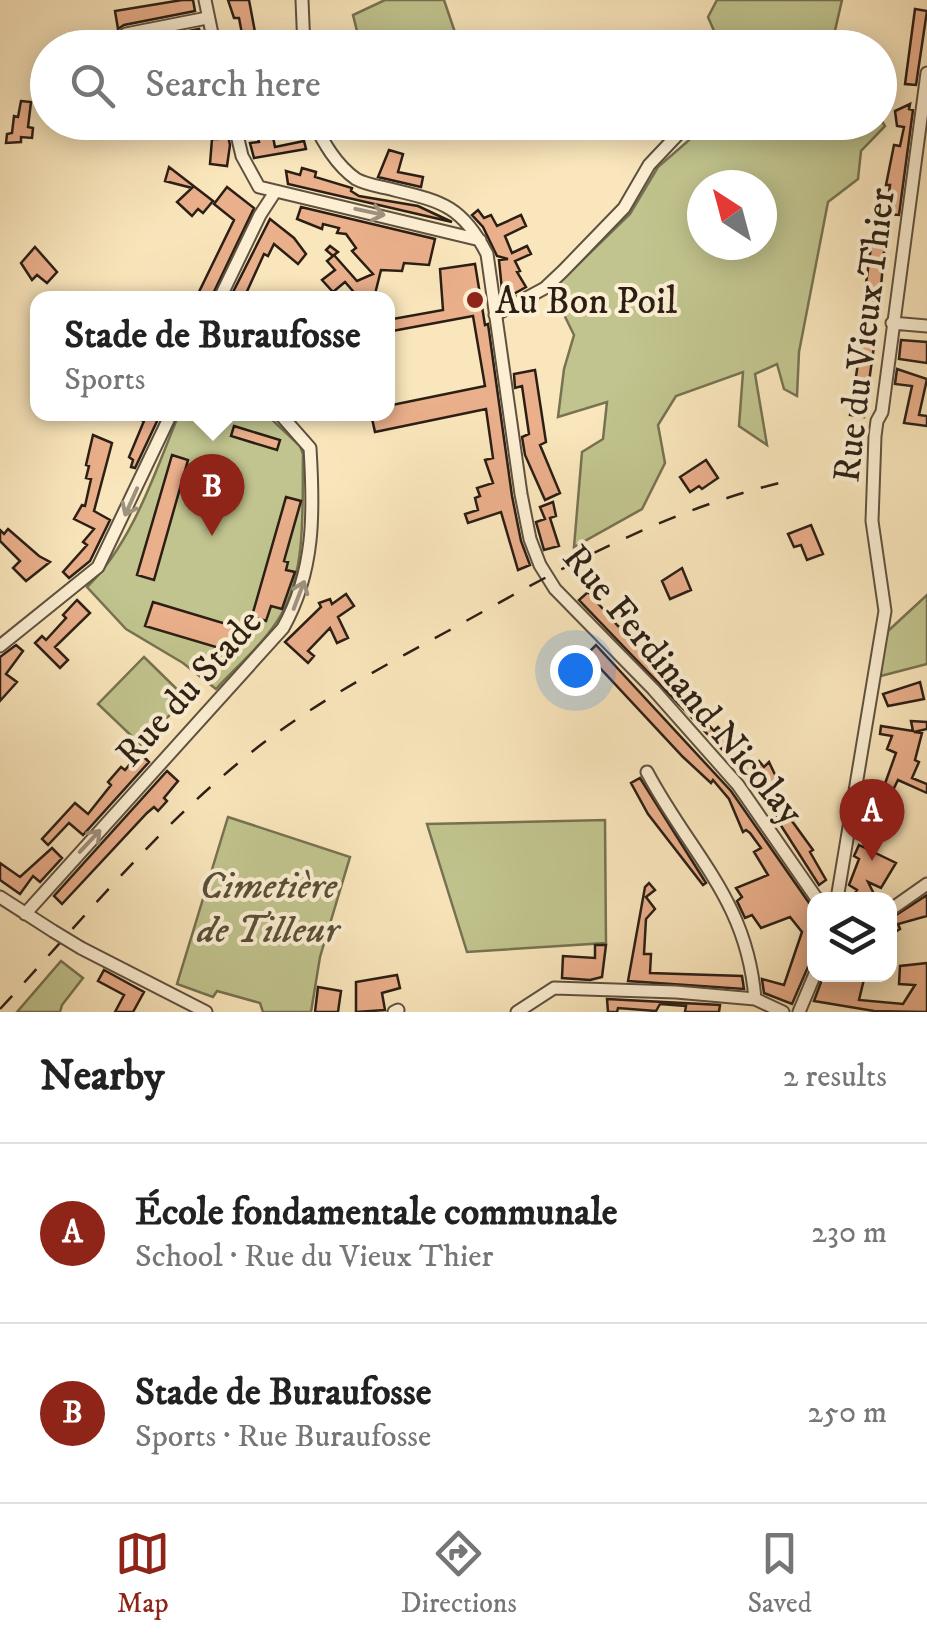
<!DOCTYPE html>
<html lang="en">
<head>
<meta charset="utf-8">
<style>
  :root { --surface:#fff; --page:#f6f6f6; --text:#222; --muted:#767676; --line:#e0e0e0; --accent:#8f2418 }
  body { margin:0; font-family:"IM FELL DW Pica",serif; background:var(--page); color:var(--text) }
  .controls { position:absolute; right:30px; bottom:30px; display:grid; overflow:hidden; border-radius:20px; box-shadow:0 5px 25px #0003 }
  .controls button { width:90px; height:90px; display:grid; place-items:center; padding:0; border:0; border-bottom:2px solid var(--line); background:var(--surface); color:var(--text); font:50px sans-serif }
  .compass { position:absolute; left:687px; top:170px; width:90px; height:90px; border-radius:50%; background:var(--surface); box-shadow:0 5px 25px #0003; rotate:324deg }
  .you { position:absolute; left:575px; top:670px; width:35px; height:35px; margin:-25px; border:8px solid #fff; border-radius:50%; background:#1a73e8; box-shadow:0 0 0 15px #1a73e833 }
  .badge { display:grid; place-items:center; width:65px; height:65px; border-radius:50%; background:var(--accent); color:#fff; font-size:32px; font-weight:700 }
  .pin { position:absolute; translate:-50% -82px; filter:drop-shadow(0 2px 5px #0008) }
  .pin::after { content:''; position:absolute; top:52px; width:35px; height:30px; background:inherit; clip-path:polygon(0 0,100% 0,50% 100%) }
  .popup { position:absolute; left:30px; top:291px; width:365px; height:130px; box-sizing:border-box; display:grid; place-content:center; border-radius:20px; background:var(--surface); filter:drop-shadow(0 2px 8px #0005); font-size:32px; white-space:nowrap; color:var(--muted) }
  .popup b { font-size:38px; color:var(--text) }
  .popup::after { content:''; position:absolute; left:50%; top:100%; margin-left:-20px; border:20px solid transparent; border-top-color:var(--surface) }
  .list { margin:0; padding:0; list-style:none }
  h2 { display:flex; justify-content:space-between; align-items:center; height:130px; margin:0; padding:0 40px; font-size:42px }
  h2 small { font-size:32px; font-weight:400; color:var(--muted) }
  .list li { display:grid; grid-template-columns:65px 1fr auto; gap:30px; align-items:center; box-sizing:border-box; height:180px; padding:0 40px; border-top:2px solid var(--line) }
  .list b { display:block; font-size:38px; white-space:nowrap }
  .list p { margin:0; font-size:32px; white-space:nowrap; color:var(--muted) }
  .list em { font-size:32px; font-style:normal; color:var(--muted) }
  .icon { flex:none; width:55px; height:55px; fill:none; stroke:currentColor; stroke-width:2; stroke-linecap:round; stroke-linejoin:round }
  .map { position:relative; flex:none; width:927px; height:1012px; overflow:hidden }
  .search { position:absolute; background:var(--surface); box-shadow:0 5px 25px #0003; left:30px; right:30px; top:30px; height:110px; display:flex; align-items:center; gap:25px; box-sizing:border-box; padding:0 35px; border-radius:55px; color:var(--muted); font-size:38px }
  .sheet { height:490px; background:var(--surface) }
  nav { display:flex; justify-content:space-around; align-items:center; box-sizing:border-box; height:140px; border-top:2px solid var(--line); background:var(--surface); font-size:28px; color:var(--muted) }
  nav a { display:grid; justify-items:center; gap:5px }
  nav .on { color:var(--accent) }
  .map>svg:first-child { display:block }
  .green { fill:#c1c48e; stroke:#767252; stroke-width:2.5; fill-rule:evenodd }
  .building { fill:#eaaf8b; stroke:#2b1f15; stroke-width:2.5 }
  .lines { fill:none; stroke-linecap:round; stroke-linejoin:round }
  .minor-casing { stroke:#5f513f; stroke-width:15 }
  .minor { stroke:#fcefd3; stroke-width:11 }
  .rail { stroke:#2b1f15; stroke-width:2.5; stroke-dasharray:18 18; stroke-linecap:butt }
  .minor-bridge-casing { stroke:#5f513f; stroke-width:15; stroke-linecap:butt }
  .minor-bridge { stroke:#fcefd3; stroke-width:11 }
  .oneway { stroke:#9e917e }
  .poi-dot { fill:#8f2418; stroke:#fcefd3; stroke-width:4 }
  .labels { text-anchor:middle; stroke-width:8; stroke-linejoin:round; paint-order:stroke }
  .poi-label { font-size:38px; fill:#2b1f15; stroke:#fcefd3; text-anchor:start }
  .street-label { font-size:38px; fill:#2b1f15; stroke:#fcefd3 }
  .park-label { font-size:38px; font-style:italic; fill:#585139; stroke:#fcefd3 }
</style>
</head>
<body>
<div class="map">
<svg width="927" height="1012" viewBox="0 0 927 1012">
  <rect width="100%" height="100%" fill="#fae6bc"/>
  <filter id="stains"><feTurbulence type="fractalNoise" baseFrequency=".002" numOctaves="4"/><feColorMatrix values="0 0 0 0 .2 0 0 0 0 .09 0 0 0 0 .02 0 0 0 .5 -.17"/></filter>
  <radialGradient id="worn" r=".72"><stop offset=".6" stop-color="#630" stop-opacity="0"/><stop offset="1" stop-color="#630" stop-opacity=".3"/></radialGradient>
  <!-- green -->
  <path class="green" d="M385,0H444L460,47H361L353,15Z
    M717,0H842L831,48L721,47L708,17Z
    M880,118L885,126L861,151L858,179L828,202L799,352L797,396L784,389L777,364L755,374L767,445L739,426L743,372L676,396L658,425L665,463L642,509L574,547L582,452L603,439L607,402L558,417L564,369L574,335L552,290L630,214L658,167L696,134L699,123L880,122ZM702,185H762V245H702Z
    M179,414H266L300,446L303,454C302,504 307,568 282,613C266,642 238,665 216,689L183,663L126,629L87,587C133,542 155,472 179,414Z
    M927,595V664L877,677L888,631Z
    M144,657L186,698L141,745L98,704Z
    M228,817L350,857L320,957L311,1012H263L260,1003L217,991L213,997L177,984Z
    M605,820L606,943L467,952L427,824Z
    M61,961L83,978L62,1005L60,1012H17Z"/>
  <!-- building -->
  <path class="building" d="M182,0H193L195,11L124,25L118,29L115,11Z
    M228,0H249L258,48H224V43L243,39L239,18H234Z
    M915,9L927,11L916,85L905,84Z
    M199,29L205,48H174L173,41L149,48H130L129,43Z
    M21,101L31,102L28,127L33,128L32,138L21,137V142L6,143L7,134L12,133L14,116L18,117Z
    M910,104L909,109L913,110L899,215L886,214L890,185H886L894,145L900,146L904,127L897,126L895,111Z
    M212,122H225L230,145L227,166L210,164L212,139H217Z
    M259,122H270L275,147L304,141L306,149L254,158L250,143L259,142L257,135H261Z
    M389,150L403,154L398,172L423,177L421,187L378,177Z
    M169,167L213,201L203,213L198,209L192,216L177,202L192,188L165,181Z
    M302,168L316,172L315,177L352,188L351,191L359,196L418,206L452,222L288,184L286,171L300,175Z
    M227,187L254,208L211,298H196L234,220L214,204Z
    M301,207L435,239L429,265L404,263L402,271L381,270L374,298H359L345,282L333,292L322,280L335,270L327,261L333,256L326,250L330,246L338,252L334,255L357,281L373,274L352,251L356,248L346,234L337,233L339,228L323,224L322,229L297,219Z
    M478,210L484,218L491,215L497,226L521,215L526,226L505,236L512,253L527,246L531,254L515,261L520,271L517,272L526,287L503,300L499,260L508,259L497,256L483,227L472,215Z
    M875,218L887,219L879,309L865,308L864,298Z
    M270,219L294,238L306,254L298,264L274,244L268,256L264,254L244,298H230Z
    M35,247L57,272L47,283L37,275L32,280L21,263Z
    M475,264L485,325L488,324L512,496L521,541L530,565L518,570L501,512L468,523L465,514L478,510L475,498L480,496L477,488L493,483L485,460L493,458L486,409L375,432L371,414H387V406L485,386L473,316L387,332V320L443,310L440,269Z
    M863,331L876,332L864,417L850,415Z
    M901,340L927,342V363L899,359Z
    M897,369L927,379L919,415L927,416V426L904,423L912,386L895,384Z
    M535,370L546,442L540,445L560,493L545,500L525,455L522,437L529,434L522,386L515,388L514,374Z
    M126,414H151L159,417L135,468L131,467L133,460L129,457L144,421Z
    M234,426L280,440L277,450L231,436Z
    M93,435L112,443L94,511L110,520L90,561L69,578L63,572L87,545L83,542L94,529L74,519L82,505L85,506L91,479L86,478L89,466L86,465Z
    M172,455L188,460L154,580L137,575Z
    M706,460L718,478L702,489L699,486L690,492L680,477Z
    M286,497L301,501L284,561L288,562L286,570L295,572L282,609L271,606L266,621L252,616Z
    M553,502L556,516L550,518L559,546L544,550L536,522L545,519L540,507Z
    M811,525L823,554L807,560L801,545L794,547L788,534Z
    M8,529L39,556L50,562L26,581L13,568L20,561L0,541V530L4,534Z
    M682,568L691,590L670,599L662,581Z
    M588,592L618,626L626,627L631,633L629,635L648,656L645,659L666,680L674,672L696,695L692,699L701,708L697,712L714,731L718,727L753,766L759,761L764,767L769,762L778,781L773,784L797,818L792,821L813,850L810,852L826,880L819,885L773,813L738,766L579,600Z
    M346,594L354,606L338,617L348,638L337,643L330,628L308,651L314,656L308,663L285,642L321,607L319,603L330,599L332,604Z
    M77,600L90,613L55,647L68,660L60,668L35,643L42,636L46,640L66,618L63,615Z
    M153,602L243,629L236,653L145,626Z
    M16,645L23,651L6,674L17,682L0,701V657Z
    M596,645L731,791L814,910V953L792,1004L764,993L762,979L784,985L802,932L790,917L761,928L752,915L745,918L737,901L742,897L736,888L768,875L754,852L761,848L750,833L746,830L743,832L729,799L713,780L711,783L683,757L587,654Z
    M920,682L924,699L888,706L883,694Z
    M911,721L927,722V729L914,732L922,733L915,760L919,762L912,778L927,784V793L898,780L890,796L882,792L896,753L887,749L892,736L880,734L881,726L913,731Z
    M143,756L149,762L83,835L69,823L48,845L42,839L75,803L88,814L111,785L108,782L121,767L125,770L136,757L140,760Z
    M167,771L178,781L164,798L167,801L158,811L154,807L147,813L62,904L54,896Z
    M640,778L706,883L703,885L648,814L631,783Z
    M859,845L896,863L881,888L868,882L877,900H851L857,890L849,885L859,859L854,856Z
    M52,848L62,858L40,882L33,876L20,894L0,880V863L20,877Z
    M649,883L655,890L646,897L655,909L646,919L644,954H651L650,973L742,976L744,989L628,981L645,887Z
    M927,895V916L898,924L900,929L890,935V919Z
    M595,945H606L602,977L590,980L562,978L563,956L595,958Z
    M927,963V1012L874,1011L814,1001L824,974L865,975L859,1000L903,1004L915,985L899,984L900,966Z
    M104,970L144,992L133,1012H115L124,995L98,981Z
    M397,975L400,988L382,993L385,1010L356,1012V982Z
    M318,987L341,991L338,1012H315Z
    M607,999L720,1005L719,1012H685L686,1006L660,1004L656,1011L618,1008L617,1012H608Z"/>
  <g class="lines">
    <defs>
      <path id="minor" d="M205,0L215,48
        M302,0L304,48
        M126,34L207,18
        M234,122L242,156L259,187L480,240
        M313,122C324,143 336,165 356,179C365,184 377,186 386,188C439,201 461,203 487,254L521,494L530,539L540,565L555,589L653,689L738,785L817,899
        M220,298L260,215L275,192
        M495,315L545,288L563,271L624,208L649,165L683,129L685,122
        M892,323L927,326
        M0,646L98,567L171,414
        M647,772C691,855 747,899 755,999
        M0,897L53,931
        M837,899L885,611L872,521L875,436L877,421L882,412L927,73
        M890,910L927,884
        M25,914L283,628C315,571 314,512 310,448L280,414
        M81,948L206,1012
        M394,1012L398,1010
        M517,1012L554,988L676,992L755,999L783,1012
        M799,1012L815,974"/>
    </defs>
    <!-- minor casing -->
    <use href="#minor" class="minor-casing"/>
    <!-- minor -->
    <use href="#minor" class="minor"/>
    <!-- rail -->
    <path class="rail" d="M0,1009C77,926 150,836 237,764C301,710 375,671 448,631C556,571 659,513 779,483"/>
    <defs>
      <path id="minor-bridge" d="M53,931L81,948"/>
    </defs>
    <!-- minor-bridge casing -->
    <use href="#minor-bridge" class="minor-bridge-casing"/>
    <!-- minor-bridge -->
    <use href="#minor-bridge" class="minor-bridge"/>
  </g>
  <!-- one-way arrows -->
  <defs><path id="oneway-shaft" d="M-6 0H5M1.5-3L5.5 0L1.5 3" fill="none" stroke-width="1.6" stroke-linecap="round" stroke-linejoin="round" transform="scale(2.5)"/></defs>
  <g class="oneway">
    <use href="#oneway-shaft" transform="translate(370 212) rotate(12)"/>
    <use href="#oneway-shaft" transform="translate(131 502) rotate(114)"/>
    <use href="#oneway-shaft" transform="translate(299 595) rotate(-69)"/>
    <use href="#oneway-shaft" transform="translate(90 841) rotate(-47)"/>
  </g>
  <!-- markers -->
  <circle class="poi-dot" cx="475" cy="300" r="10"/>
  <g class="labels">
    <!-- poi labels -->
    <g class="poi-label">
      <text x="495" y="313">Au Bon Poil</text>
    </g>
    <!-- street labels -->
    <g class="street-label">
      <text transform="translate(863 335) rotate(-83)" y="13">Rue du Vieux Thier</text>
      <text transform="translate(684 684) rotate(50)" y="13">Rue Ferdinand Nicolay</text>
      <text transform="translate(188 687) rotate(-48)" y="13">Rue du Stade</text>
    </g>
    <!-- park labels -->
    <g class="park-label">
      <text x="268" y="898">Cimetière<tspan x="268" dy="44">de Tilleur</tspan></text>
    </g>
  </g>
  <rect width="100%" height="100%" filter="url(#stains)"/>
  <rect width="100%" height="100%" fill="url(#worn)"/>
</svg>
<div class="controls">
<button><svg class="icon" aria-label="layers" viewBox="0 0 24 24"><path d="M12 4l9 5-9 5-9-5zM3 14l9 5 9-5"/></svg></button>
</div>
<svg class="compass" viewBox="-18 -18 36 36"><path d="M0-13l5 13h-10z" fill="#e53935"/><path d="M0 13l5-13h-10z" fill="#767676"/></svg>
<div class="you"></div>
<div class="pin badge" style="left:872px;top:861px">A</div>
<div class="pin badge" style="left:212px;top:536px">B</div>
<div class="popup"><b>Stade de Buraufosse</b>Sports</div>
<div class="search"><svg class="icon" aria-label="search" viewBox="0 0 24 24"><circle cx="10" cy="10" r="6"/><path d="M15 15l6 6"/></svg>Search here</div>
</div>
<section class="sheet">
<h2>Nearby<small>2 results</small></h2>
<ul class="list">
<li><span class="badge">A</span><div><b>École fondamentale communale</b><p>School · Rue du Vieux Thier</p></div><em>230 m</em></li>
<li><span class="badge">B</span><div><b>Stade de Buraufosse</b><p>Sports · Rue Buraufosse</p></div><em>250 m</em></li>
</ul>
</section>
<nav>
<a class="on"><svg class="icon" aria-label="map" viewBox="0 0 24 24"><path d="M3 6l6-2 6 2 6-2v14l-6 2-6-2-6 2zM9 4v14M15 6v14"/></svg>Map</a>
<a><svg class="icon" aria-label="directions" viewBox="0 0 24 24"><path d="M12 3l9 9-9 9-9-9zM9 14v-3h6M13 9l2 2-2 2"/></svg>Directions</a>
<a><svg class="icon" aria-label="saved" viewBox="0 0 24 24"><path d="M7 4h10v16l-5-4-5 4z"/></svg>Saved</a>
</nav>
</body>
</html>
